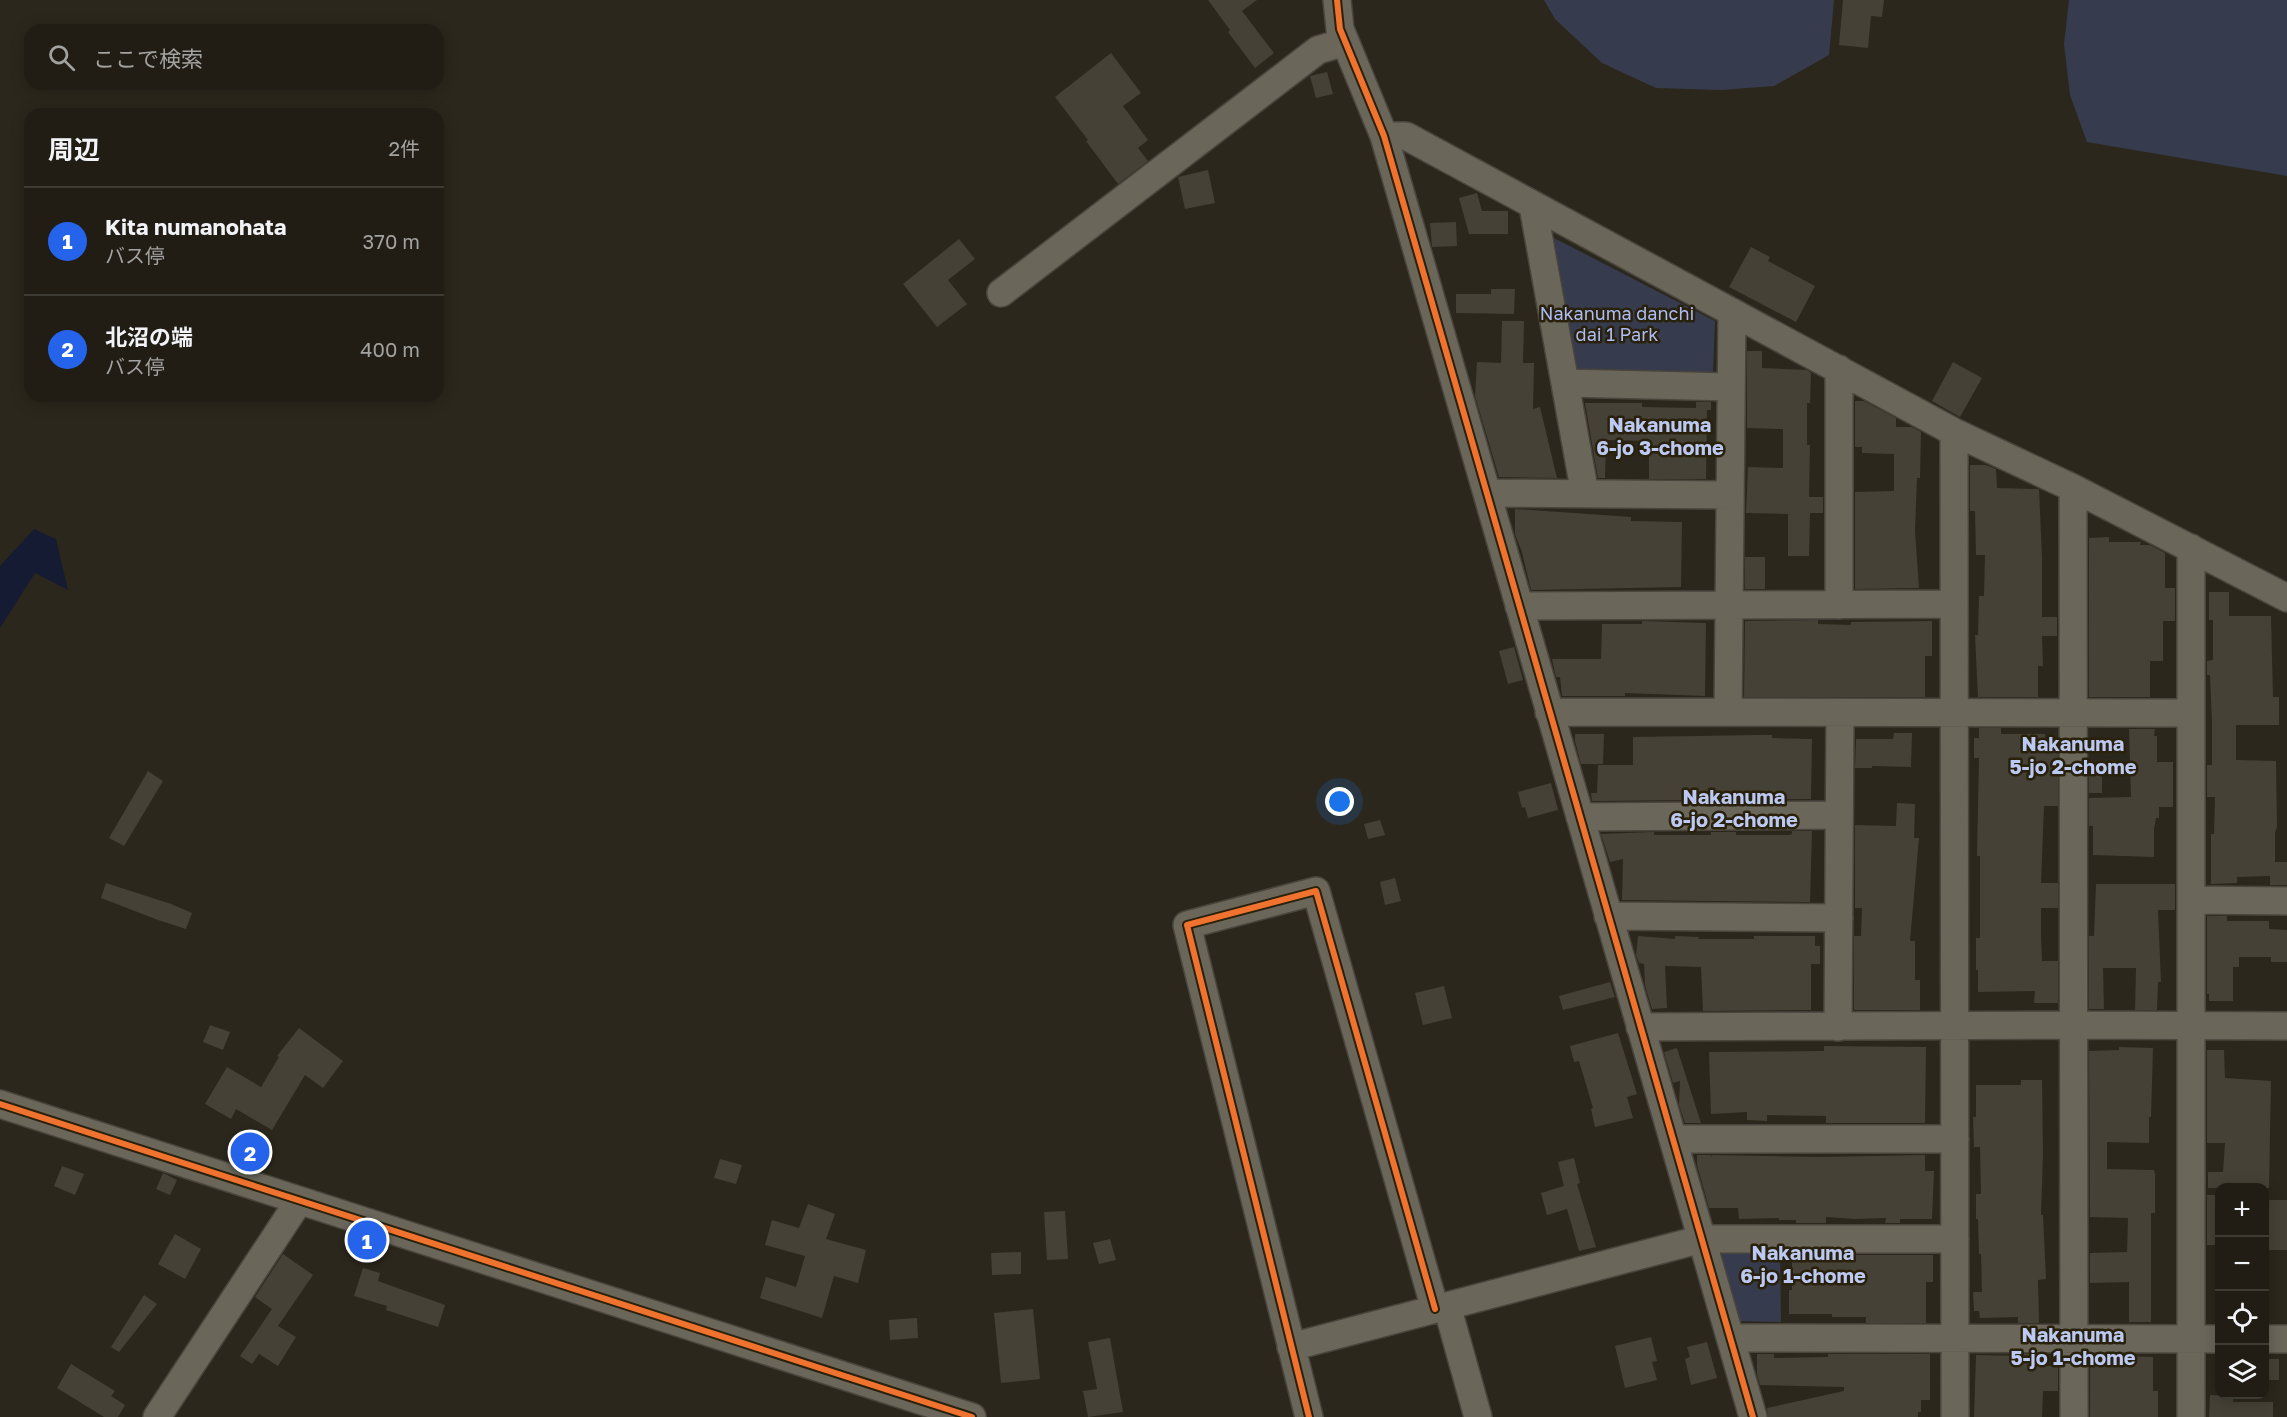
<!DOCTYPE html>
<html lang="ja">
<head>
<meta charset="utf-8">
<style>
  :root { --surface:#211d15; --page:#29261e; --text:#f1f3f6; --muted:#a2a2a0; --line:#3e3b34; --accent:#2563eb }
  body { margin:0; font-family:"Golos Text","Noto Sans JP",sans-serif; background:var(--page); color:var(--text) }
  .controls { position:absolute; right:18px; bottom:18px; display:grid; overflow:hidden; border-radius:12px; box-shadow:0 3px 15px #0003 }
  .controls button { width:54px; height:54px; display:grid; place-items:center; padding:0; border:0; border-bottom:2px solid var(--line); background:var(--surface); color:var(--text); font:30px sans-serif }
  .you { position:absolute; left:1340px; top:802px; width:21px; height:21px; margin:-15px; border:4px solid #fff; border-radius:50%; background:#1a73e8; box-shadow:0 0 0 9px #1a73e833 }
  .badge { display:grid; place-items:center; width:39px; height:39px; border-radius:50%; background:var(--accent); color:#fff; font-size:20px; font-weight:700 }
  .pin { position:absolute; translate:-50% -50%; border:3px solid #fff; box-shadow:0 2px 6px #0006 }
  .list { margin:0; padding:0; list-style:none }
  h2 { display:flex; justify-content:space-between; align-items:center; height:78px; margin:0; padding:0 24px; font-size:26px }
  h2 small { font-size:20px; font-weight:400; color:var(--muted) }
  .list li { display:grid; grid-template-columns:39px 1fr auto; gap:18px; align-items:center; box-sizing:border-box; height:108px; padding:0 24px; border-top:2px solid var(--line) }
  .list b { display:block; font-size:22px; white-space:nowrap }
  .list p { margin:0; font-size:20px; white-space:nowrap; color:var(--muted) }
  .list em { font-size:20px; font-style:normal; color:var(--muted) }
  .icon { flex:none; width:33px; height:33px; fill:none; stroke:currentColor; stroke-width:2; stroke-linecap:round; stroke-linejoin:round }
  .map { position:relative; flex:none; width:2287px; height:1417px; overflow:hidden }
  .search { position:absolute; background:var(--surface); box-shadow:0 3px 15px #0003; left:24px; top:24px; width:420px; height:66px; display:flex; align-items:center; gap:15px; box-sizing:border-box; padding:0 21px; border-radius:18px; color:var(--muted); font-size:22px }
  .panel { position:absolute; background:var(--surface); box-shadow:0 3px 15px #0003; left:24px; top:108px; width:420px; height:294px; border-radius:18px }
  .map>svg:first-child { display:block }
  .green { fill:#363c4e }
  .water { fill:#151b32 }
  .building { fill:#454136 }
  .lines { fill:none; stroke-linecap:round; stroke-linejoin:round }
  .minor-casing { stroke:#49453c; stroke-width:30 }
  .minor { stroke:#6a665a; stroke-width:27 }
  .cycleway-casing { stroke:#29210b; stroke-width:10 }
  .cycleway { stroke:#ef722f; stroke-width:6 }
  .labels { text-anchor:middle; stroke-width:5; stroke-linejoin:round; paint-order:stroke }
  .park-label { font-size:18px; fill:#abbdf4; stroke:#29210b }
  .neighbourhood-label { font-size:20px; font-weight:bold; fill:#bccaf3; stroke:#29210b }
</style>
</head>
<body>
<div class="map">
<svg width="2287" height="1417" viewBox="0 0 2287 1417">
  <rect width="100%" height="100%" fill="#2c271c"/>
  <!-- green -->
  <path class="green" d="M1544,0H1834L1829,55L1774,86L1721,90L1656,88L1602,63L1555,19Z
    M2069,0H2287V176L2087,142L2070,95L2064,44Z
    M1554,238L1715,321L1713,374L1577,372Z
    M1718,1249H1780L1781,1322L1734,1321Z"/>
  <!-- water -->
  <path class="water" d="M34,529L56,539L68,590L35,573L0,628V566Z"/>
  <!-- building -->
  <path class="building" d="M1208,0H1257L1242,11L1274,53L1255,68L1228,32L1230,30Z
    M1843,0H1884L1882,17L1871,16L1868,48L1839,45Z
    M1111,53L1141,93L1123,106L1148,140L1138,148L1148,161L1118,184L1086,141L1088,140L1055,97Z
    M1327,72L1333,94L1316,98L1310,76Z
    M1208,170L1215,203L1185,209L1178,177Z
    M1477,193L1482,211H1508V234H1469L1459,198Z
    M1456,222L1457,246L1432,247L1430,223Z
    M959,239L975,259L948,280L967,304L937,327L903,284Z
    M1751,247L1770,257L1768,261L1815,286L1796,322L1729,287Z
    M1491,289H1515L1514,314L1456,313V294H1491Z
    M1502,321H1524L1523,363H1534L1533,409L1540,407L1557,478L1499,477L1475,396L1477,362L1501,363Z
    M1747,351H1762V368L1807,370L1811,373L1810,403H1807V445H1810L1809,497H1823V513H1810L1809,556H1788V514L1746,513L1748,467L1783,468V429L1747,428Z
    M1953,362L1982,378L1960,417L1932,401Z
    M1855,401H1864L1896,418V427H1912L1921,432L1920,478H1917L1915,531L1919,588L1855,589V492L1894,491V454L1862,453V447H1855Z
    M1696,402H1711V410H1707L1706,479H1649V441L1606,440L1605,478H1598L1585,403H1642V407L1696,408Z
    M1970,465H1986L1996,469L1997,488L2039,489L2042,558V617H2057V636H2042L2043,666H2038V697H1978L1975,635H1978L1979,596H1984L1985,555H1976L1975,511H1970Z
    M1515,509L1631,517V521L1682,522L1681,587L1531,590L1522,552L1515,534Z
    M2109,537V542H2141L2140,545H2150L2165,553V588H2175V621H2163V661H2150V697H2089V538Z
    M1745,557H1765V589H1745Z
    M2209,592H2229V616H2271L2273,697H2279V725H2236V760L2276,761L2277,826L2275,833V862H2287V885H2270V876L2237,877V883L2211,884V834H2214L2215,797H2207V765H2212V723L2210,675H2207V661L2213,660V620H2209Z
    M1818,620V624L1851,625V622L1932,621V656H1925V697H1744L1745,621Z
    M1642,621L1706,623L1705,696L1625,693V696H1562L1560,677H1556L1552,659H1601L1602,624H1642Z
    M1514,647L1523,680L1508,684L1499,651Z
    M1979,728H2001V734H2045V751H2058V806H2044L2041,883H2058V908H2041V938L2042,961H2058V1003H2034L2035,991L1978,992V970H1976V938H1980V856H1977L1979,758H1974V738H1979Z
    M2129,729H2155L2154,736H2157V762H2173V807H2159V818H2156L2154,829V857L2093,855V826H2089V798L2131,797Z
    M1894,733H1912L1911,767L1872,766V768H1855L1856,739H1893Z
    M1575,734H1604L1603,764H1581L1575,741Z
    M1758,735H1772V738L1812,739L1811,799L1592,801L1591,793H1597L1598,765H1633V737Z
    M2089,768H2102V793H2089Z
    M148,771L163,781L124,846L109,838Z
    M1551,783L1558,810L1528,818L1525,807L1522,808L1518,792Z
    M1897,803L1915,804L1914,838H1919L1910,941H1915V980H1920V1010H1854V936H1861L1862,908H1855V825L1896,826Z
    M1380,820L1385,835L1368,839L1364,824Z
    M1792,831H1812L1810,902L1622,900L1623,859L1610,862L1601,834L1654,832V835H1711V832H1736V835H1789L1792,834Z
    M1395,878L1401,901L1385,905L1380,882Z
    M106,883L171,904L192,913L186,929L158,920L101,898Z
    M2096,884H2175V910H2158L2161,982H2158L2157,1010H2135L2136,968H2103L2104,1009H2089V936H2094Z
    M2207,916H2227V921H2269V929L2287,930V962H2271V957H2239V967H2233V1001H2209V994H2207Z
    M1638,936L1675,939V936L1699,937L1698,939H1754V936H1815V946H1820V964H1811V1010L1703,1011L1701,967L1665,966L1667,1008L1652,1009L1645,985L1644,964L1639,963L1636,955Z
    M1610,982L1615,997L1563,1010L1559,996Z
    M1444,986L1452,1018L1423,1025L1415,993Z
    M210,1025L230,1032L223,1050L203,1042Z
    M299,1028L343,1061L323,1088L305,1075L272,1130L236,1109L231,1119L205,1104L227,1067L261,1087L279,1057L277,1056Z
    M1618,1033L1637,1094L1627,1097L1633,1118L1595,1127L1591,1109L1593,1108L1579,1061L1574,1062L1570,1046Z
    M1824,1046L1926,1047L1925,1123H1826V1116L1767,1115V1121L1747,1120V1112L1711,1114L1709,1052L1824,1051Z
    M2119,1047L2153,1048L2151,1117H2149V1143L2107,1142V1169L2154,1170L2155,1174V1213H2151V1322H2129V1282L2090,1283V1253L2127,1252L2128,1218L2090,1217L2089,1051L2119,1050Z
    M1677,1048L1683,1067L1701,1123H1685L1679,1105L1680,1081L1673,1083L1664,1052Z
    M2207,1050H2224L2225,1078L2271,1081L2269,1188H2208V1172H2223L2225,1143H2207Z
    M2021,1080H2042L2043,1154L2041,1215H2043L2046,1279L2038,1280L2039,1323H2018V1317L1980,1318L1979,1311H1974L1973,1292H1982L1981,1254H1979L1978,1219H1976V1194H1981L1980,1147H1974L1973,1117H1976V1085H2021Z
    M1697,1155H1711V1157L1712,1155L1820,1157L1925,1155V1171H1934L1932,1219H1900V1223H1885L1886,1218L1855,1219L1826,1217V1223H1796V1220H1779V1218L1739,1219L1738,1208H1709L1697,1165Z
    M1574,1158L1580,1183L1577,1184L1596,1247L1579,1251L1567,1209L1547,1215L1541,1193L1564,1186L1558,1162Z
    M720,1159L742,1165L736,1184L714,1178Z
    M62,1166L84,1174L75,1195L54,1186Z
    M163,1173L177,1180L170,1195L156,1189Z
    M2207,1195H2220V1245H2207Z
    M2265,1200H2287V1250H2265Z
    M808,1204L835,1214L826,1239L866,1250L858,1283L834,1276L822,1318L760,1298L766,1277L796,1287L805,1256L765,1245L772,1220L799,1228Z
    M1065,1211L1068,1259L1047,1260L1044,1212Z
    M175,1234L201,1249L185,1279L158,1264Z
    M1110,1239L1116,1260L1099,1264L1093,1243Z
    M1021,1252V1274L992,1275L991,1253Z
    M283,1254L313,1275L278,1326L296,1337L278,1366L259,1354L252,1364L240,1356L272,1309L255,1297Z
    M1792,1255H1933V1282H1926V1323H1866V1317H1832V1314H1789V1290H1792Z
    M363,1268L380,1273L378,1281L445,1305L438,1327L386,1310L387,1306L354,1296Z
    M144,1295L157,1304L119,1352L111,1347Z
    M1033,1309L1040,1379L1001,1383L994,1313Z
    M917,1318L918,1338L890,1340L889,1320Z
    M1651,1337L1657,1361L1652,1362L1657,1380L1625,1388L1615,1346Z
    M1110,1338L1123,1412L1088,1417L1083,1391L1097,1389L1088,1342Z
    M1707,1342L1717,1378L1691,1385L1685,1359L1690,1357L1687,1347Z
    M1757,1354H1774V1358L1828,1357V1354H1930V1400H1921V1412H1918V1417H1768L1767,1408L1844,1391V1387L1760,1385L1757,1374Z
    M2022,1354H2046V1366H2058V1391H2043L2042,1417H1974L1976,1355L2022,1356Z
    M2090,1355L2153,1357V1391H2158V1417H2090Z
    M2265,1359H2279V1380H2265Z
    M71,1364L115,1391L111,1396L125,1405L118,1417H104L57,1388Z
    M2210,1395L2233,1396V1402H2273V1417H2209Z"/>
  <g class="lines">
    <defs>
      <path id="minor" d="M1337,0L1340,29L1384,136L1753,1417
        M1384,136H1406L1954,432L2073,488L2287,598
        M1533,206L1585,494
        M1001,293L1318,50L1345,42
        M1839,369V605
        M1565,383L1731,387
        M1954,432L1955,1417
        M2073,488L2074,1417
        M1487,493L1730,495
        M2191,548V1417
        M1519,606L1954,604
        M1549,712L2191,713
        M1728,712L1732,312
        M1580,817L1839,815
        M2191,900L2287,901
        M1608,916L1839,918
        M1640,1027L2074,1025L2287,1026
        M1838,1027L1840,713
        M0,1104L972,1417
        M1673,1139H1955
        M1447,1306L1478,1417
        M1731,1338L2220,1339
        M2264,1339H2287
        M1291,1347L1702,1239H1955
        M157,1417L299,1201
        M1309,1417L1187,925L1316,891L1435,1309"/>
    </defs>
    <!-- minor casing -->
    <use href="#minor" class="minor-casing"/>
    <!-- minor -->
    <use href="#minor" class="minor"/>
    <defs>
      <path id="cycleway" d="M1337,0L1340,29L1384,136L1753,1417
        M0,1104L972,1417
        M1309,1417L1187,925L1316,891L1435,1309"/>
    </defs>
    <!-- cycleway casing -->
    <use href="#cycleway" class="cycleway-casing"/>
    <!-- cycleway -->
    <use href="#cycleway" class="cycleway"/>
  </g>
  <g class="labels">
    <!-- park labels -->
    <g class="park-label">
      <text x="1617" y="320">Nakanuma danchi<tspan x="1617" dy="21">dai 1 Park</tspan></text>
    </g>
    <!-- neighbourhood labels -->
    <g class="neighbourhood-label">
      <text x="1660" y="432">Nakanuma<tspan x="1660" dy="23">6-jo 3-chome</tspan></text>
      <text x="2073" y="751">Nakanuma<tspan x="2073" dy="23">5-jo 2-chome</tspan></text>
      <text x="1734" y="804">Nakanuma<tspan x="1734" dy="23">6-jo 2-chome</tspan></text>
      <text x="1803" y="1260">Nakanuma<tspan x="1803" dy="23">6-jo 1-chome</tspan></text>
      <text x="2073" y="1342">Nakanuma<tspan x="2073" dy="23">5-jo 1-chome</tspan></text>
    </g>
  </g>
</svg>
<div class="controls">
<button>+</button>
<button>−</button>
<button><svg class="icon" aria-label="locate" viewBox="0 0 24 24"><circle cx="12" cy="12" r="6"/><path d="M12 2v4M12 18v4M2 12h4M18 12h4"/></svg></button>
<button><svg class="icon" aria-label="layers" viewBox="0 0 24 24"><path d="M12 4l9 5-9 5-9-5zM3 14l9 5 9-5"/></svg></button>
</div>
<div class="you"></div>
<div class="pin badge" style="left:367px;top:1240px">1</div>
<div class="pin badge" style="left:250px;top:1152px">2</div>
<div class="search"><svg class="icon" aria-label="search" viewBox="0 0 24 24"><circle cx="10" cy="10" r="6"/><path d="M15 15l6 6"/></svg>ここで検索</div>
<section class="panel">
<h2>周辺<small>2件</small></h2>
<ul class="list">
<li><span class="badge">1</span><div><b>Kita numanohata</b><p>バス停</p></div><em>370 m</em></li>
<li><span class="badge">2</span><div><b>北沼の端</b><p>バス停</p></div><em>400 m</em></li>
</ul>
</section>
</div>
</body>
</html>
